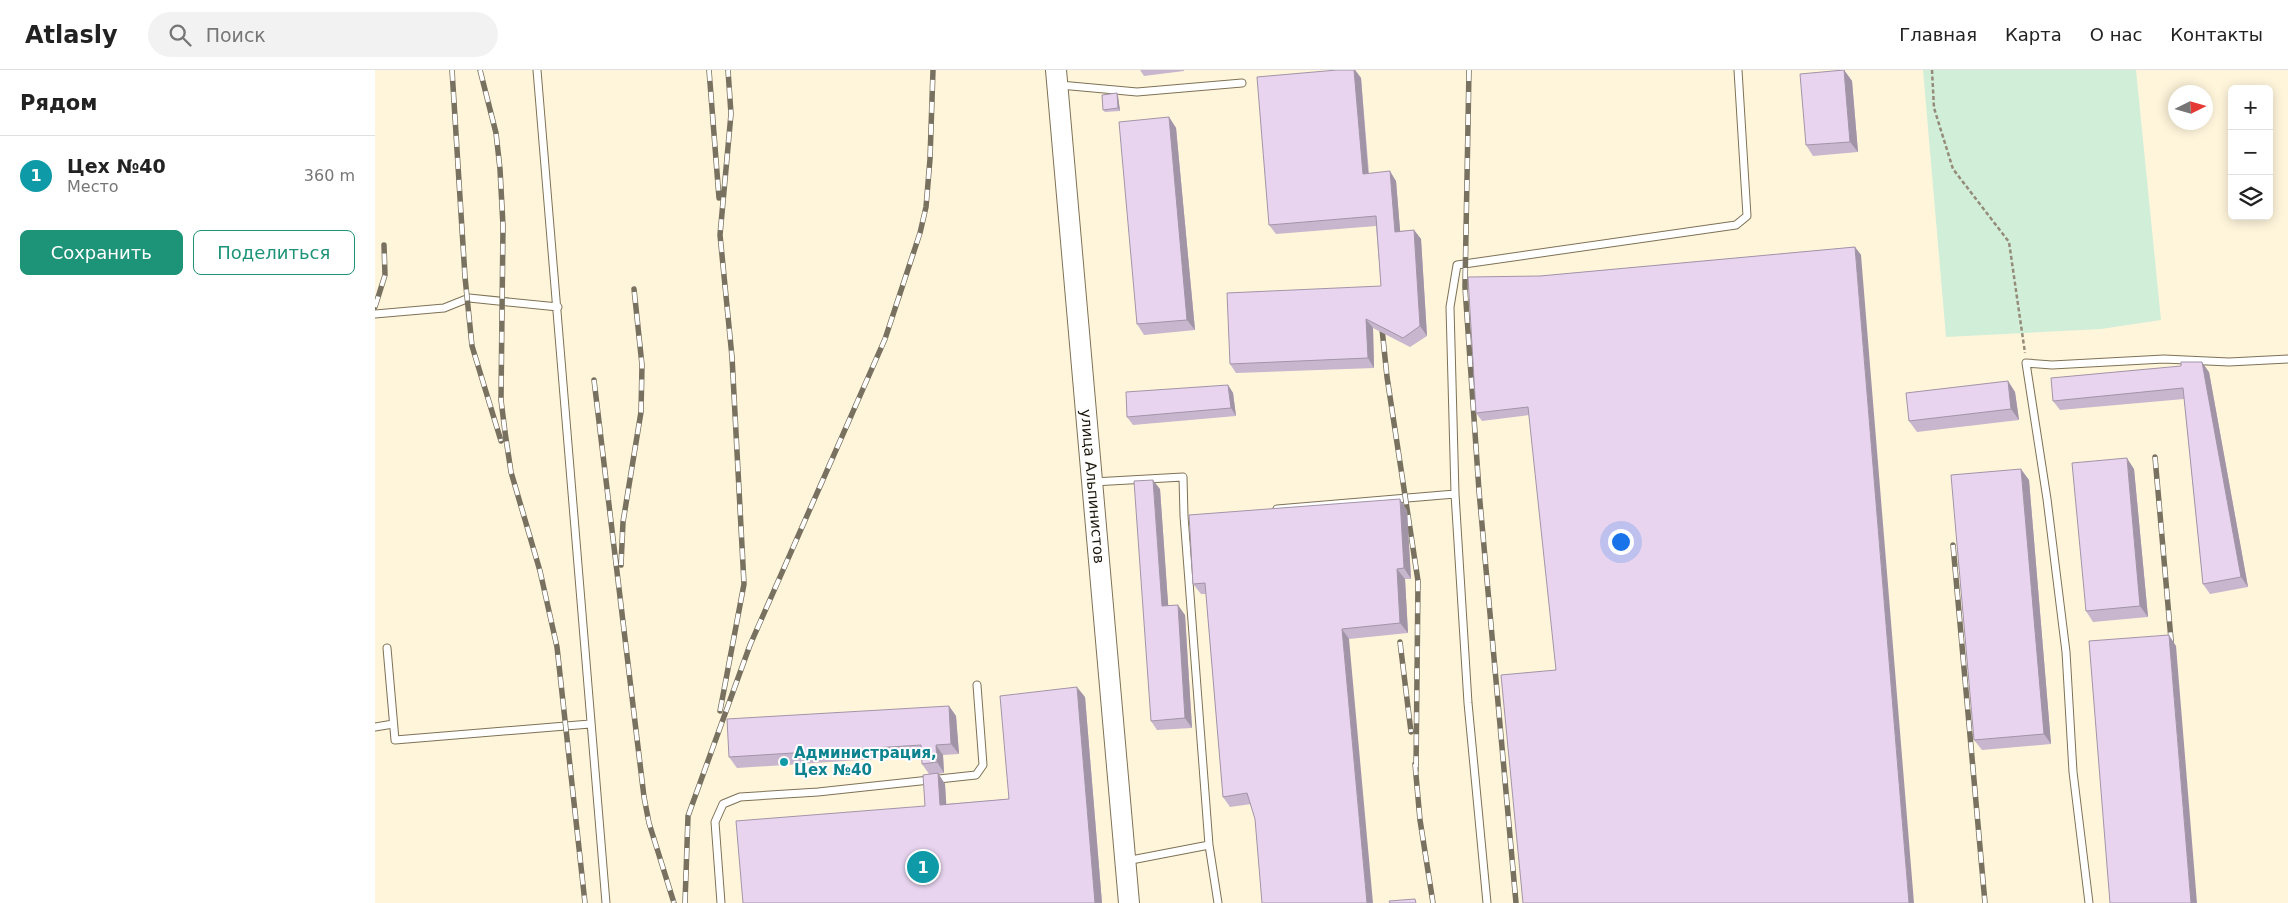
<!DOCTYPE html>
<html lang="ru">
<head>
<meta charset="utf-8">
<style>
  :root { --surface:#fff; --page:#f2f2f2; --text:#222; --muted:#767676; --line:#e0e0e0; --accent:#1d9377 }
  body { margin:0; font-family:"DejaVu Sans",sans-serif; background:var(--page); color:var(--text) }
  .controls { position:absolute; right:15px; top:15px; display:grid; overflow:hidden; border-radius:8px; box-shadow:0 2px 12px #0003 }
  .controls button { width:45px; height:45px; display:grid; place-items:center; padding:0; border:0; border-bottom:1px solid var(--line); background:var(--surface); color:var(--text); font:25px sans-serif }
  .compass { position:absolute; left:1793px; top:15px; width:45px; height:45px; border-radius:50%; background:var(--surface); box-shadow:0 2px 12px #0003; rotate:85deg }
  .you { position:absolute; left:1245px; top:471px; width:18px; height:18px; margin:-12px; border:4px solid #fff; border-radius:50%; background:#1a73e8; box-shadow:0 0 0 8px #1a73e833 }
  .badge { display:grid; place-items:center; width:32px; height:32px; border-radius:50%; background:var(--accent); color:#fff; font-size:16px; font-weight:700 }
  .pin { position:absolute; translate:-50% -50%; border:2px solid #fff; box-shadow:0 1px 5px #0006 }
  .list { margin:0; padding:0; list-style:none }
  h2 { display:flex; justify-content:space-between; align-items:center; height:65px; margin:0; padding:0 20px; font-size:21px }
  h2 small { font-size:16px; font-weight:400; color:var(--muted) }
  .list li { display:grid; grid-template-columns:32px 1fr auto; gap:15px; align-items:center; box-sizing:border-box; height:80px; padding:0 20px; border-top:1px solid var(--line) }
  .list b { display:block; font-size:19px; white-space:nowrap }
  .list p { margin:0; font-size:16px; white-space:nowrap; color:var(--muted) }
  .list em { font-size:16px; font-style:normal; color:var(--muted) }
  .actions { display:flex; gap:10px; padding:15px 20px }
  .actions a { flex:1; padding:11px 0; border:1px solid var(--accent); border-radius:8px; text-align:center; font-size:18px; color:var(--accent) }
  .actions .main { background:var(--accent); color:#fff }
  .icon { flex:none; width:28px; height:28px; fill:none; stroke:currentColor; stroke-width:2; stroke-linecap:round; stroke-linejoin:round }
  .map { position:relative; flex:none; width:1913px; height:833px; overflow:hidden }
  header { display:flex; align-items:center; gap:30px; box-sizing:border-box; height:70px; padding:0 25px; background:var(--surface); border-bottom:1px solid var(--line) }
  header strong { font-size:24px }
  nav { display:flex; gap:28px; margin-inline-start:auto; font-size:18px }
  .search { width:350px; height:45px; background:var(--page); display:flex; align-items:center; gap:12px; box-sizing:border-box; padding:0 18px; border-radius:28px; color:var(--muted); font-size:19px }
  main { display:flex }
  aside { flex:1; background:var(--surface) }
  .map>svg:first-child { display:block }
  .green { fill:#d1eed9 }
  .lines { fill:none; stroke-linecap:round; stroke-linejoin:round }
  .lane-casing { stroke:#7e7256; stroke-width:9 }
  .secondary-casing { stroke:#7e7256; stroke-width:22 }
  .path { stroke:#948c79; stroke-width:2.5; stroke-dasharray:4 2.5; stroke-linecap:butt }
  .lane { stroke:#fff; stroke-width:7 }
  .secondary { stroke:#fff; stroke-width:20 }
  .rail-casing { stroke:#787160; stroke-width:5.5 }
  .rail { stroke:#fff; stroke-width:4; stroke-dasharray:11; stroke-linecap:butt }
  .wall { fill:#c8b6ce }
  .shaded-wall { fill:#a294a7 }
  .building { fill:#e8d4ef; stroke:#a294a7 }
  .culture-dot { fill:#0f9aa8; stroke:#fff; stroke-width:2 }
  .labels { text-anchor:middle; stroke-width:4; stroke-linejoin:round; paint-order:stroke }
  .street-label { font-size:15px; fill:#1d180d; stroke:#fff }
  .culture-label { font-size:15px; font-weight:bold; fill:#0d838f; stroke:#fff; text-anchor:start }
</style>
</head>
<body>
<header>
<strong>Atlasly</strong>
<div class="search"><svg class="icon" aria-label="search" viewBox="0 0 24 24"><circle cx="10" cy="10" r="6"/><path d="M15 15l6 6"/></svg>Поиск</div>
<nav><a>Главная</a><a>Карта</a><a>О нас</a><a>Контакты</a></nav>
</header>
<main>
<aside>
<h2>Рядом<small></small></h2>
<ul class="list">
<li><span class="badge" style="background:#0f9aa8">1</span><div><b>Цех №40</b><p>Место</p></div><em>360 m</em></li>
</ul>
<div class="actions"><a class="main">Сохранить</a><a>Поделиться</a></div>
</aside>
<div class="map">
<svg width="1913" height="833" viewBox="0 0 1913 833">
  <rect width="100%" height="100%" fill="#fff5db"/>
  <!-- green -->
  <path class="green" d="M1548,0H1761L1786,250L1726,259L1571,267Z"/>
  <g class="lines">
    <defs>
      <path id="lane" d="M162,0L231,833
        M685,15L762,22L867,13
        M0,244L69,238L94,228L183,237
        M718,412L808,407L809,446L834,775L751,791
        M1080,424L1093,633L1112,833
        M902,439L1080,424L1075,237L1082,195L1361,155L1372,146L1363,0
        M12,578L20,670L215,654
        M0,657L18,654
        M834,775L843,833
        M346,833L340,752L348,734L365,727L443,722L601,705L608,695L602,615
        M1714,833L1698,702L1691,582L1672,429L1651,293L1677,295L1789,289L1854,292L1913,289"/>
      <g id="secondary">
        <path id="s1" d="M681,0L754,833"/>
      </g>
    </defs>
    <!-- lane casing -->
    <use href="#lane" class="lane-casing"/>
    <!-- secondary casing -->
    <use href="#secondary" class="secondary-casing"/>
    <!-- path -->
    <path class="path" d="M1557,0L1559,38L1578,99L1634,172L1650,283"/>
    <!-- lane -->
    <use href="#lane" class="lane"/>
    <!-- secondary -->
    <use href="#secondary" class="secondary"/>
    <defs>
      <path id="rail" d="M77,0L90,207L97,276L126,371
        M105,0L121,63L125,99L128,156L126,330L130,362L136,402L165,501L182,577L210,833
        M334,0L344,128
        M1094,0L1090,217L1104,421L1141,833
        M0,237L10,205L9,175
        M1006,249L1012,307L1043,511L1041,701
        M219,310L269,727L274,753L299,833
        M1780,387L1797,581
        M1578,475L1610,833
        M246,495L248,452L266,342L267,295L259,219
        M1025,572L1036,662
        M345,641L369,514L357,287L345,165L356,44L353,0
        M1040,694L1045,750L1058,833
        M310,833L313,746L375,575L510,269L545,163L551,137L555,89L558,0"/>
    </defs>
    <!-- rail casing -->
    <use href="#rail" class="rail-casing"/>
    <!-- rail -->
    <use href="#rail" class="rail"/>
  </g>
  <!-- wall -->
  <path class="wall" d="M765,0H809V1L769,6Z
    M962,0H980L986,8L994,103L1021,111L1025,161L1039,160L1046,169L1052,266L1035,277L998,258L999,298L861,303L855,294L1006,216L1001,156L901,164L894,155Z
    M1469,0L1477,11L1483,82L1438,86L1431,75Z
    M742,23L743,26L745,41L730,42L728,40Z
    M794,47L801,58L820,260L769,265L762,254Z
    M1480,177L1486,185L1154,345L1107,351L1101,343L1165,206Z
    M1834,302L1873,517L1835,524L1828,514L1809,329L1685,340L1678,331Z
    M1633,311L1640,322L1644,350L1542,362L1534,351Z
    M853,315L858,323L861,346L758,355L752,347Z
    M1759,399L1773,547L1718,552L1711,541Z
    M1654,410L1676,674L1607,680L1599,670Z
    M785,419L793,536L810,545L817,658L782,660L776,651Z
    M1032,440L1036,509H1030L1033,563L974,569L880,749L876,734L855,737L848,727L831,524H826L818,514Z
    M710,627L727,833H368L550,736L554,704L547,694V686L362,698L354,687L574,636L581,646L584,684L568,685L569,703L563,704L570,714L571,734L634,729Z"/>
  <!-- shaded-wall -->
  <path class="shaded-wall" d="M979,0H980L986,8L994,113L988,104Z
    M1469,0L1477,11L1483,82L1475,72Z
    M742,23L743,26L745,41L743,38Z
    M794,47L801,58L820,260L812,250Z
    M1015,101L1021,111L1026,171L1020,162Z
    M1039,160L1046,169L1052,266L1045,256Z
    M1480,177L1486,185L1539,833H1534Z
    M991,249L998,258L999,298L993,288Z
    M1827,292L1834,302L1873,517L1866,507Z
    M1633,311L1640,322L1644,350L1636,339Z
    M853,315L858,323L861,346L856,338Z
    M1752,388L1759,399L1773,547L1765,536Z
    M1646,399L1654,410L1676,674L1669,664Z
    M778,410L785,419L794,546L787,536Z
    M1025,429L1032,440L1036,509L1029,498Z
    M1022,499L1030,509L1033,563L1025,553Z
    M803,535L810,545L817,658L810,648Z
    M967,559L974,569L998,833H992Z
    M1794,565L1801,576L1822,833H1816Z
    M702,617L710,627L727,833H720Z
    M574,636L581,646L584,684L576,674Z
    M561,675L568,685L569,703L562,692Z
    M563,703L570,714L572,745L565,735Z"/>
  <!-- building -->
  <path class="building" d="M962,0H979L988,104L1015,101L1020,162L1039,160L1045,256L1028,268L991,249L993,288L855,294L852,223L1006,216L1001,146L894,155L882,7Z
    M1469,0L1475,72L1431,75L1425,4Z
    M742,23L743,38L728,40L727,25Z
    M794,47L812,250L762,254L744,52Z
    M1480,177L1534,833H1148L1126,605L1181,600L1153,337L1101,343L1093,207L1165,206Z
    M1806,292H1827L1866,507L1828,514L1808,318L1678,331L1676,308L1806,296Z
    M1633,311L1636,339L1534,351L1531,323Z
    M853,315L856,338L752,347L751,322Z
    M1752,388L1765,536L1711,541L1697,393Z
    M1646,399L1669,664L1599,670L1576,405Z
    M778,410L787,536L803,535L810,648L776,651L759,411Z
    M1025,429L1029,498L1022,499L1025,553L967,559L992,833H887L880,749L872,723L848,727L830,513L818,514L814,445Z
    M1794,565L1816,833H1735L1714,571Z
    M702,617L720,833H368L361,751L550,736L548,705L563,703L565,735L634,729L625,626Z
    M574,636L576,674L561,675L562,692L547,694L546,675L354,687L352,649Z
    M1040,829L1041,833H1015L1014,831Z"/>
  <!-- markers -->
  <circle class="culture-dot" cx="409" cy="692" r="5"/>
  <g class="labels">
    <!-- street labels -->
    <g class="street-label">
      <text dy="5" stroke="none"><textPath href="#s1" startOffset="418">улица Альпинистов</textPath></text>
    </g>
    <!-- culture labels -->
    <g class="culture-label">
      <text x="419" y="688">Администрация,<tspan x="419" dy="17">Цех №40</tspan></text>
    </g>
  </g>
</svg>
<div class="controls">
<button>+</button>
<button>−</button>
<button><svg class="icon" aria-label="layers" viewBox="0 0 24 24"><path d="M12 4l9 5-9 5-9-5zM3 14l9 5 9-5"/></svg></button>
</div>
<svg class="compass" viewBox="-18 -18 36 36"><path d="M0-13l5 13h-10z" fill="#e53935"/><path d="M0 13l5-13h-10z" fill="#767676"/></svg>
<div class="you"></div>
<div class="pin badge" style="left:548px;top:797px;background:#0f9aa8">1</div>
</div>
</main>
</body>
</html>
